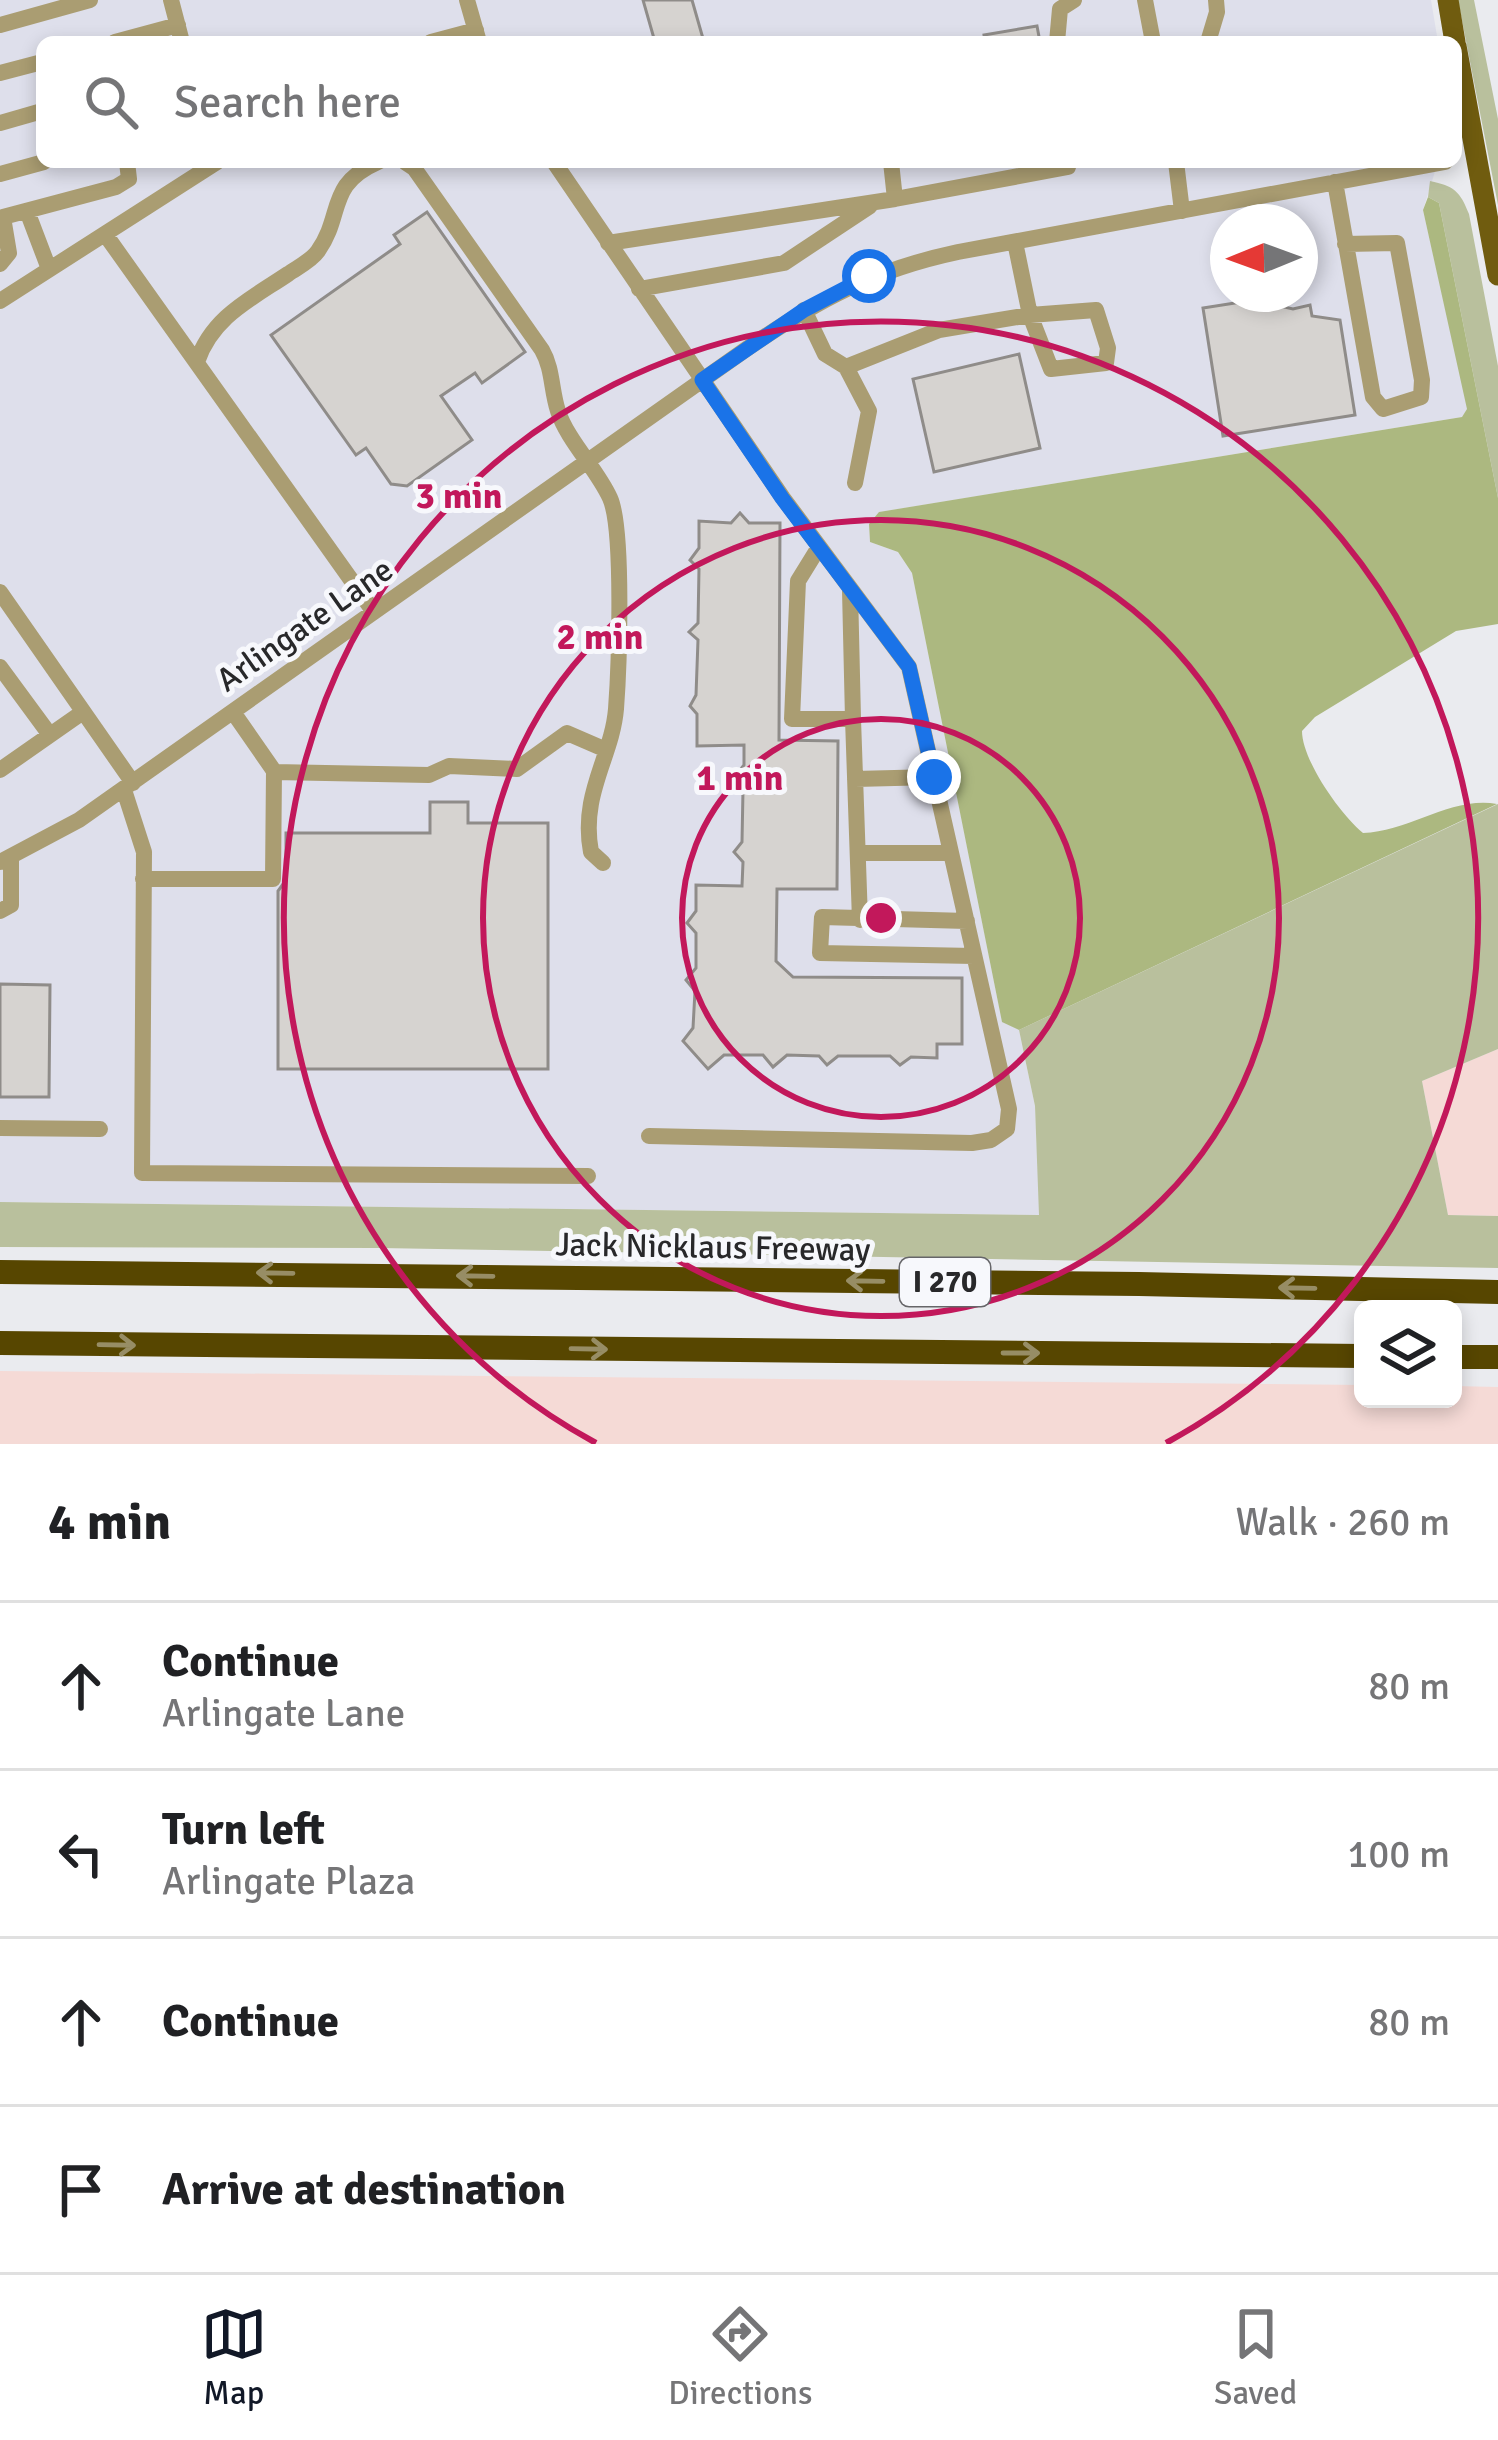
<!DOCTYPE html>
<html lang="en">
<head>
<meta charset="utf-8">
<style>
  :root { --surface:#fff; --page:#f2f2f2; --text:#202124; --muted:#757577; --line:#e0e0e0; --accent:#111827 }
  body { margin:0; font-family:Signika,sans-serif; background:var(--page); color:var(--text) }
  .controls { position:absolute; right:36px; bottom:36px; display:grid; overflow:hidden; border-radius:18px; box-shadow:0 6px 18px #0003 }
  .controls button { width:108px; height:108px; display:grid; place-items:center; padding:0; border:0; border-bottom:3px solid var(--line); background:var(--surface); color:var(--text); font:60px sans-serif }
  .compass { position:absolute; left:1210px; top:204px; width:108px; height:108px; border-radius:50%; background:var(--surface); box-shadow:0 6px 18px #0003; rotate:269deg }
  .stop { position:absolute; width:36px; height:36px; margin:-27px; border:9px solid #1a73e8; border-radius:50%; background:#fff }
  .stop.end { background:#1a73e8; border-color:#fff; box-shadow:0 3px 12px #0008 }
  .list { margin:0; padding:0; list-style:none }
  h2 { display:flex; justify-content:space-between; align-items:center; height:156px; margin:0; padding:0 48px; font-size:51px }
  h2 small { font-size:39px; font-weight:400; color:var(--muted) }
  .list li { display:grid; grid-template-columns:78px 1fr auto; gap:36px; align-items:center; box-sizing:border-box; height:168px; padding:0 48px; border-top:3px solid var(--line) }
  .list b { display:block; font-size:45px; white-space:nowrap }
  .list p { margin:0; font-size:39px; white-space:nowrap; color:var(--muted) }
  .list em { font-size:39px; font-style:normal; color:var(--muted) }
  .icon { flex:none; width:66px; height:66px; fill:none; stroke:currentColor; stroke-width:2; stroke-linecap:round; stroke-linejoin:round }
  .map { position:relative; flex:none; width:1498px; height:1444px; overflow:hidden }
  .search { position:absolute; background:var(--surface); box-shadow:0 6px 18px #0003; left:36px; right:36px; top:36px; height:132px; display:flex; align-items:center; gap:30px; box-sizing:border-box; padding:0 42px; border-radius:18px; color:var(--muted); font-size:45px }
  .sheet { height:828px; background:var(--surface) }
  nav { display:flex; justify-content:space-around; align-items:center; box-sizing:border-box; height:168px; border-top:3px solid var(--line); background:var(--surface); font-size:33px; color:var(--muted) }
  nav a { display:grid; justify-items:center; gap:6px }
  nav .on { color:var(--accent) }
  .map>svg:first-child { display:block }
  .built { fill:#dedfeb; fill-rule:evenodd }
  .industrial { fill:#f5dad6 }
  .green { fill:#b9c09d }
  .forest { fill:#acb880 }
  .building { fill:#d6d3d0; stroke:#8f8c89; stroke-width:3 }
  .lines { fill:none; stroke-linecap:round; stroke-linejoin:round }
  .minor { stroke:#aa9d72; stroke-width:16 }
  .major { stroke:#705c0f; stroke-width:21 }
  .highway { stroke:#574600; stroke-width:24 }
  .oneway { stroke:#978d65 }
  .route { stroke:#1a73e8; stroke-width:15 }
  .ring { fill:none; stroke:#c2185b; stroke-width:6 }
  .labels { text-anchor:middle; stroke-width:10; stroke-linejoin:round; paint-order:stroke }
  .shield { fill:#f7f8fc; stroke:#666669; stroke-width:3 }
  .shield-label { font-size:30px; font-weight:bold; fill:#28282a }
  .street-label { font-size:33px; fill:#28282a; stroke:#f7f8fc }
  .centre { fill:#c2185b; stroke:#f7f8fc; stroke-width:6 }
  .ring-label { font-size:36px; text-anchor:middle; font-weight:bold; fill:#c2185b; stroke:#f7f8fc; stroke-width:10; stroke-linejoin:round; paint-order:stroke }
</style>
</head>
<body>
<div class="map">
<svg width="1498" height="1444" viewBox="0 0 1498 1444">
  <rect width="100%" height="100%" fill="#eaebef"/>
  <!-- built -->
  <path class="built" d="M0,0H1431L1438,42H42V162H1438L1423,210L1468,409L1462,417L880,512L869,524L870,542L898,552L912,573L1002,1021L1019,1030L1035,1106L1040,1215L0,1202ZM1228,222H1300V294H1228Z"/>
  <!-- industrial -->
  <path class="industrial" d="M1498,1049V1216L1448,1215L1422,1081Z
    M0,1371L1363,1385V1399H1453V1386L1498,1387V1444H0Z"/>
  <!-- green -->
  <path class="green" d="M1458,0H1474L1498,119V205Z
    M1430,181C1454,186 1460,191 1469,214L1498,366V498L1439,203L1428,197Z
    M1498,804V1049L1422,1081L1448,1215L1498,1216V1268L380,1248L0,1247V1202L1039,1215L1035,1106L1019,1030Z"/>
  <!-- forest -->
  <path class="forest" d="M1428,197L1439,203L1498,498V624L1456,631L1315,717L1302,731C1302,760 1340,814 1363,833C1409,832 1451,796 1497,804L1019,1030L1002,1022L912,573L898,552L870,542L869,524L879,512L1462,417L1467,409L1423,210Z"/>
  <!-- building -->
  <path class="building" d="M643,0H692L704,42H655Z
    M1037,26L1040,42H985L984,35Z
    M427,212L525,352L482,383L475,373L441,396L472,440L407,486L391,484L366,448L356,455L271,335L400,244L394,235Z
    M1254,300L1293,309L1310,305L1312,316L1340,320L1355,415L1223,436L1203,308Z
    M1019,354L1040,448L934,472L913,379Z
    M740,513L749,523H780L779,740L838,741L837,889H777L776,961L793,977L962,978V1044H937V1058L911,1057L900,1065L890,1056H838L827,1065L819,1056L787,1055L773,1067L763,1055H724L708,1069L683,1041L693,1028L695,991L686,980L696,968V933L687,923L696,911V885L742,886L743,862L734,852L742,842L743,790L733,779L744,765V745L697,746V714L690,706L696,695L698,640L689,632L698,623L699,569L690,560L699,548V521L731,523Z
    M430,802H468V823H548V1069H278V891L286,880V833H430Z
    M0,984L50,985L49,1097H0Z"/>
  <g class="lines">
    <!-- minor -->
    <path class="minor" d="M171,0L182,42
      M467,0L479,42
      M1145,0L1153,42
      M0,25L90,0
      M115,42L178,25
      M431,42L476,30
      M1057,42L1060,9L1074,0
      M1208,42L1217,12L1216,0
      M0,73L42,62
      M0,123L42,111
      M405,162L414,168L542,350C553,369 551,390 558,411C567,440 597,469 610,498C624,529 619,669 616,709C612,757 580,794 591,852L603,863
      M554,162L783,498L909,667L1009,1109L1007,1129L991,1140L972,1143L649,1136
      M891,162L895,199L1068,167L1069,162
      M1176,162L1182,211
      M0,174L44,162
      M1335,182L1373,397L1383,409L1421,397L1422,380L1397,243L1345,244
      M27,211L49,269
      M105,234L374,612
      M608,243L895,199
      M0,264L9,253L3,217L116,187L129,179L127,162
      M639,289L784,263L870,206
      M0,301L217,162
      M804,310L825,354L846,367
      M197,362C212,317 251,299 288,274C298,267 311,261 318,251C344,214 326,185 378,162
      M855,483L869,411L846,367L939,330L1030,315L1096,310L1108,348L1106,363L1051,369L1030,315L1015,242
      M819,547L798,581L792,719H853L860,920
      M850,590L853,719
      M0,592L133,783
      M0,667L50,735
      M0,770L83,712
      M274,772L429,775L449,766L517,769L567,733L604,749
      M855,779L934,777
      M124,790L144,852L142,1173L588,1176
      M858,853H951
      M0,862L79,820L745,350C816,301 873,270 958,252L1445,162
      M143,879H273L274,771L233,712
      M0,911L11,905V858
      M967,921L822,917L820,953L974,956
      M0,1128L100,1129"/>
    <!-- major -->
    <path class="major" d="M1448,0L1455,42
      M1456,46L1498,275"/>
    <!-- highway -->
    <path class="highway" d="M0,1272L1139,1284L1498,1292
      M0,1343L1363,1356
      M1453,1357H1498"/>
  </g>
  <!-- one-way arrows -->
  <defs><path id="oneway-shaft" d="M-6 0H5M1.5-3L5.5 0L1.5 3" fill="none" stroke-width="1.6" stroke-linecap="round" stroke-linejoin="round" transform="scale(3)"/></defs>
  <g class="oneway">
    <use href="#oneway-shaft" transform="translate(275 1273) rotate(-179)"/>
    <use href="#oneway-shaft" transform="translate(475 1276) rotate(-179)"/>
    <use href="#oneway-shaft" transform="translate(865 1281) rotate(-179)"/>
    <use href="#oneway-shaft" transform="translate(1297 1288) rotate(-179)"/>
    <use href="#oneway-shaft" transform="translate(117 1345) rotate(1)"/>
    <use href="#oneway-shaft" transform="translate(589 1349) rotate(1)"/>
    <use href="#oneway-shaft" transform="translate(1021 1353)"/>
  </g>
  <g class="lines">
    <!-- route -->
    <path class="route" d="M869,276L804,310L702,380L782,498L909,667L934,777"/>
  </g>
  <!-- distance rings -->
  <g class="ring">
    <circle cx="881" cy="918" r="199"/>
    <circle cx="881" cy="918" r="398"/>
    <path d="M596 1443A597 597 0 1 1 1166 1443"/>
  </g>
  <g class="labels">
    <!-- shield labels -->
    <rect class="shield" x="900" y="1258" width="90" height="48" rx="9"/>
    <g class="shield-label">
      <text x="945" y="1292">I 270</text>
    </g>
    <!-- street labels -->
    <g class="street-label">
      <text transform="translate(304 624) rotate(-35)" y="12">Arlingate Lane</text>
      <text transform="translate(713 1246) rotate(1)" y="12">Jack Nicklaus Freeway</text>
    </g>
  </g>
  <circle cx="881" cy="918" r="18" class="centre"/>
  <g class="ring-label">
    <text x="459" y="508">3 min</text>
    <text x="600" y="649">2 min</text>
    <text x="740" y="790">1 min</text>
  </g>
</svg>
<div class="controls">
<button><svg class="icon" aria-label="layers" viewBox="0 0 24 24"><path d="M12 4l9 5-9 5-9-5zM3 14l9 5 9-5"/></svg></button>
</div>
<svg class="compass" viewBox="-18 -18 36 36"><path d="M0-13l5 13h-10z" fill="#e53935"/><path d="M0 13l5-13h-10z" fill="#757577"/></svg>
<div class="stop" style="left:869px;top:276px"></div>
<div class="stop end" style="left:934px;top:777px"></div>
<div class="search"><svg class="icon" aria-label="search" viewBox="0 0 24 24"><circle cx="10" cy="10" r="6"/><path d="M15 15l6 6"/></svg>Search here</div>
</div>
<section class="sheet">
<h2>4 min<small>Walk · 260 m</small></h2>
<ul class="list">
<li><svg class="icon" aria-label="ahead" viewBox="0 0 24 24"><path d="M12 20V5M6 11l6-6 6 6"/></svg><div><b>Continue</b><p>Arlingate Lane</p></div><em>80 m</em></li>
<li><svg class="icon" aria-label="left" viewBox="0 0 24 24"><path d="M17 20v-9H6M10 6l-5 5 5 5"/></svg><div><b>Turn left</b><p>Arlingate Plaza</p></div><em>100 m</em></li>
<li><svg class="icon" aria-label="ahead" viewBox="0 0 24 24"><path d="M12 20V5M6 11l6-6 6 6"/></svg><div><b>Continue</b></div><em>80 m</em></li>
<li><svg class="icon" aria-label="arrive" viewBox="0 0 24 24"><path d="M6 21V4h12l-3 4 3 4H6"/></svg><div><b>Arrive at destination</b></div></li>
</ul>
</section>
<nav>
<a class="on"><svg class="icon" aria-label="map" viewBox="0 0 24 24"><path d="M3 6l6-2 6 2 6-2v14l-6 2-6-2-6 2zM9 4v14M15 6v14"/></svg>Map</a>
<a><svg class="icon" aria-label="directions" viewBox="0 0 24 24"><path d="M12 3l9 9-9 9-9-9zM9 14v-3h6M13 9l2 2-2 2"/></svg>Directions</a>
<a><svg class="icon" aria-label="saved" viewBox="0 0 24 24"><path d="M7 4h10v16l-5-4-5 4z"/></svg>Saved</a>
</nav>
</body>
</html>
